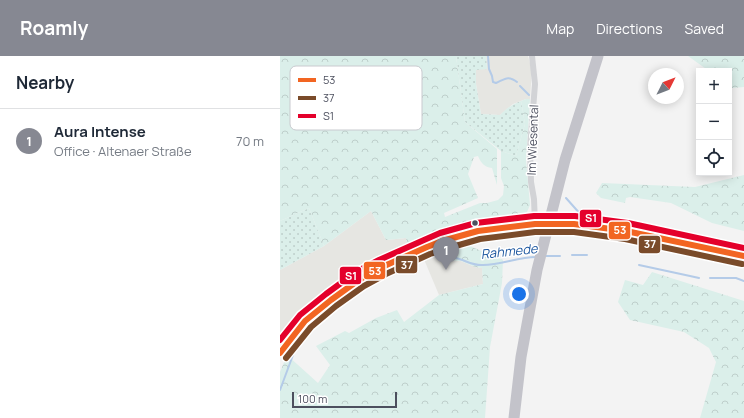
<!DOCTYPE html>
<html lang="en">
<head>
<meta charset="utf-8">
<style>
  :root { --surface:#fff; --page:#f6f6f7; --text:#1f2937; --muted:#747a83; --line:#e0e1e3; --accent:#868892 }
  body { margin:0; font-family:Manrope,sans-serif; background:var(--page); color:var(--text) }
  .controls { position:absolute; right:12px; top:12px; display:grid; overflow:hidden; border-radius:0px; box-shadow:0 2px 10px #0003 }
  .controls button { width:36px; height:36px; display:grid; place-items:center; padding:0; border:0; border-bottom:1px solid var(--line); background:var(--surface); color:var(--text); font:20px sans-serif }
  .compass { position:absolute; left:368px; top:12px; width:36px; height:36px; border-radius:50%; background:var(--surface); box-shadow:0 2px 10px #0003; rotate:48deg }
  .scale { position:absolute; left:12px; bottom:10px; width:105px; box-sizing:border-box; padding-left:4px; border:2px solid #4c4f5e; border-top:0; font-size:11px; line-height:14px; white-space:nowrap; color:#4c4f5e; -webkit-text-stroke:3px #fff; paint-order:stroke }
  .you { position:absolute; left:239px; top:238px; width:14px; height:14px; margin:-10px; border:3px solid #fff; border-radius:50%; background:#1a73e8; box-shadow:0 0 0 6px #1a73e833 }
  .badge { display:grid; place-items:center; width:26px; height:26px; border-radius:50%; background:var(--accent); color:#fff; font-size:13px; font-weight:700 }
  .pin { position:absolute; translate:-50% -33px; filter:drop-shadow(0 1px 2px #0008) }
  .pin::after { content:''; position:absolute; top:21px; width:14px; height:12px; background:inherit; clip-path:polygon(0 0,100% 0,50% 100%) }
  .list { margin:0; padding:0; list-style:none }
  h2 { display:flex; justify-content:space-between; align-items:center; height:52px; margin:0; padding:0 16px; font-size:17px }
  h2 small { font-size:13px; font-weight:400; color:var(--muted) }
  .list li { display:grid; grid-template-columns:26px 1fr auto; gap:12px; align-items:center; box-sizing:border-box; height:64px; padding:0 16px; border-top:1px solid var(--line) }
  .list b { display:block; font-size:15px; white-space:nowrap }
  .list p { margin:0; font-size:13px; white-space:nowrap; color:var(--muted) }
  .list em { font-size:13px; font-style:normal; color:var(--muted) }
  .icon { flex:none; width:22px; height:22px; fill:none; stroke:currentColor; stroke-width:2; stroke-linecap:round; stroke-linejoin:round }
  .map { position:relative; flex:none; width:464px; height:362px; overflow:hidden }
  header { display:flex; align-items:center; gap:24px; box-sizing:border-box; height:56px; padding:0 20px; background:var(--accent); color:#fff }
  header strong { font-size:19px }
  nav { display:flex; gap:22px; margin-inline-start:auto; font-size:14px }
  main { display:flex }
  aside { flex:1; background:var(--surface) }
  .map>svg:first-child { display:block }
  .commercial { fill:#e6e6e2 }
  .grass { fill:url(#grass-dots) }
  .forest { fill:url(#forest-crowns) }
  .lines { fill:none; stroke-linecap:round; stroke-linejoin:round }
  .stream { stroke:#b4cbe8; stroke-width:2 }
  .street { stroke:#d2d3d6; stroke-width:6 }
  .secondary { stroke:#d3d3d6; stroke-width:8 }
  .highway { stroke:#c3c3ca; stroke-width:11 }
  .bus-1-casing { stroke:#fff; stroke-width:9 }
  .bus-2-casing { stroke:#fff; stroke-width:9 }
  .bus-3-casing { stroke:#fff; stroke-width:9 }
  .bus-1 { stroke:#f26522; stroke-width:6 }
  .bus-2 { stroke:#7a4b2a; stroke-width:6 }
  .bus-3 { stroke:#e4002b; stroke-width:6 }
  .bus-dot { fill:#4c4f5e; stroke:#fff; stroke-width:1.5 }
  .labels { text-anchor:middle; stroke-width:3; stroke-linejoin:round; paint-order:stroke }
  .street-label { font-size:12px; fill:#4c4f5e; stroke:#fff }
  .water-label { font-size:13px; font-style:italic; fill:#1d579f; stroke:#fff }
  .key { fill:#fff; stroke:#c9cacf; stroke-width:1 }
  .key-label { font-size:11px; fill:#4c4f5e }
  .line-badge { stroke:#fff; stroke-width:1.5 }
  .badge-label { font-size:11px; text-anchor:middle; font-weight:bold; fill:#fff }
</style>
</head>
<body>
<header>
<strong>Roamly</strong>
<nav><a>Map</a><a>Directions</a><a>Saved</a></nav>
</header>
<main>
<aside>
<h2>Nearby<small></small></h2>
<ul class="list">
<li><span class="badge">1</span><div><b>Aura Intense</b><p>Office · Altenaer Straße</p></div><em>70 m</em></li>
</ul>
</aside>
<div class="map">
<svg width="464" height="362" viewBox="0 0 464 362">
  <defs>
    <pattern id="grass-dots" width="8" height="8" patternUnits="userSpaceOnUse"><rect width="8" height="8" fill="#dbefea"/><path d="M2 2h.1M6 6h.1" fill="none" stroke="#becfcb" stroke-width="1.8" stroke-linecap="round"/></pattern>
    <pattern id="forest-crowns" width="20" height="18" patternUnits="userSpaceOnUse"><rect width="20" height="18" fill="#dbefea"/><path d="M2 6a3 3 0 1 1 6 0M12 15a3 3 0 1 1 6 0" fill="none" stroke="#becfcb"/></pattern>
  </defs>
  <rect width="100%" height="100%" fill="#f3f3f3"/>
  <!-- commercial -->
  <path class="commercial" d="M206,0H248L251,11V27L250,43H246L233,48L220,59L201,58L196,28V13H207Z
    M91,155L106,184L126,182L128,190L89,209L53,233L38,245L20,260L2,280L0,279V214L44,190Z
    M156,196L159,204L181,205L195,211L202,212L203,228L159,239L143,201Z"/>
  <!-- grass -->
  <path class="grass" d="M176,0H206L207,13L196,14V28L201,58L220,59C227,52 233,48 241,45L245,68L236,100L221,95L185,66Z
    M29,152L44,190L0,214V165Z"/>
  <!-- forest -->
  <path class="forest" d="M0,0H176L185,66L217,93V129L212,112C204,111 201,107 198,100L194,101L188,118L198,142L180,150L164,157L165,161L200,147H207L218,144L223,139L224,130L221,122V95L236,100L245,68L241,45L246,43H250L246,104L250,149L247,156L242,160L206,163L195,166L128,190V188H127L126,182L106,184L91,155L44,190L29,152L0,165Z
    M408,0H464V31L452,32L449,30V15H429Z
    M464,119V175L432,167L391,147L350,141L346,142L345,147L321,142L316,137L322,127L415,131Z
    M185,188L223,204L222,227L210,291L205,362H0V316L7,299L38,327L50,309L36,290L65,275L69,277L96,262L117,254L124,266L159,239L203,228L202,212L195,211L181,205L159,204L156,196Z
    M372,216L464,245V362H420L436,306L429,292L404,276L350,264L338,246L345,224L363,229Z"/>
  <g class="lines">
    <!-- stream -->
    <path class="stream" d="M208,0L209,13L212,20L213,26L216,27C225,23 228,19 237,26
      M240,30L249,39
      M286,142L302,160
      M292,199H307
      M264,200H280
      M157,201C163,201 170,201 176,202C185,204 193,210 203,209C221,209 238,201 256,201
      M359,209L410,220L419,222
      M430,222H456L464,225
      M0,334L13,299"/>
    <!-- street -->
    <path class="street" d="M252,0L255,28L250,92L251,126L254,143L255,168"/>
    <!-- secondary -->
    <path class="secondary" d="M0,297L25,265L51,244L80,223L102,211L147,191L162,185L198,175L255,168H294L312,170L346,175L448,196L464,200"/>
    <!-- highway -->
    <path class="highway" d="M234,362L241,301L257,214L285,104L318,0"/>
    <defs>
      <path id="bus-1" d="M0,297L25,265L51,244L80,223L102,211L147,191L162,185L198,175L255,168H294L346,175L464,200"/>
      <path id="bus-2" d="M6,302L31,271L56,250L84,230L106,218L150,198L165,193L200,183L255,176H294L345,183L462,208"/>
      <path id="bus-3" d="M0,284L20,259L46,238L76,216L99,204L144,184L160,177L196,167L254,160H295L348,167L464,192"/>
    </defs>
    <!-- bus-1 casing -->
    <use href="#bus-1" class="bus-1-casing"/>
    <!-- bus-2 casing -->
    <use href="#bus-2" class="bus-2-casing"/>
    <!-- bus-3 casing -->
    <use href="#bus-3" class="bus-3-casing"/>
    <!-- bus-1 -->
    <use href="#bus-1" class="bus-1"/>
    <!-- bus-2 -->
    <use href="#bus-2" class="bus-2"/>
    <!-- bus-3 -->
    <use href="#bus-3" class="bus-3"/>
  </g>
  <!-- markers -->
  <circle class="bus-dot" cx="195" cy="167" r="3.5"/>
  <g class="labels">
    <!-- street labels -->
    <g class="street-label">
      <text transform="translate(253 84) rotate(-88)" y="4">Im Wiesental</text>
    </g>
    <!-- water labels -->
    <g class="water-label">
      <text transform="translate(229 195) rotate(-6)" y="5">Rahmede</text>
    </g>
  </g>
  <!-- legend -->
  <rect x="10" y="10" width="132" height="64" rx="6" class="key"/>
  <rect x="18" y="22" width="18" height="4" fill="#f26522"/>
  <rect x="18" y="40" width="18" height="4" fill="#7a4b2a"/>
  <rect x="18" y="58" width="18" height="4" fill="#e4002b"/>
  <g class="key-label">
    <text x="43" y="28">53</text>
    <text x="43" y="46">37</text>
    <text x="43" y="64">S1</text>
  </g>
  <g class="line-badge">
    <rect x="299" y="153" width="23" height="19" rx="4" fill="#e4002b"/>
    <rect x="328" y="165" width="23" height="19" rx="4" fill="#f26522"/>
    <rect x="358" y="179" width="23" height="19" rx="4" fill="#7a4b2a"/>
    <rect x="115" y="199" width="23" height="19" rx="4" fill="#7a4b2a"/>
    <rect x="83" y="205" width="23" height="19" rx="4" fill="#f26522"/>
    <rect x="59" y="210" width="23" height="19" rx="4" fill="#e4002b"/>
  </g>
  <g class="badge-label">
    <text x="311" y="166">S1</text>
    <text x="340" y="178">53</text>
    <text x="370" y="192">37</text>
    <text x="127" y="213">37</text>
    <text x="95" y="219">53</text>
    <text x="71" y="224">S1</text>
  </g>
</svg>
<div class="controls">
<button>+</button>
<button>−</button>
<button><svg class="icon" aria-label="locate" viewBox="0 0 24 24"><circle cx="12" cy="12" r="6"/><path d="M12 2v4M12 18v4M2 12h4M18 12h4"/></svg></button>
</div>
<svg class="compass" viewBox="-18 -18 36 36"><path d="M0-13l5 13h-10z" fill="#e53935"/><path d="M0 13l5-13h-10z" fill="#747a83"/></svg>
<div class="scale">100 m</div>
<div class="you"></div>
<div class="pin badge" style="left:166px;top:214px">1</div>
</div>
</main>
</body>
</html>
